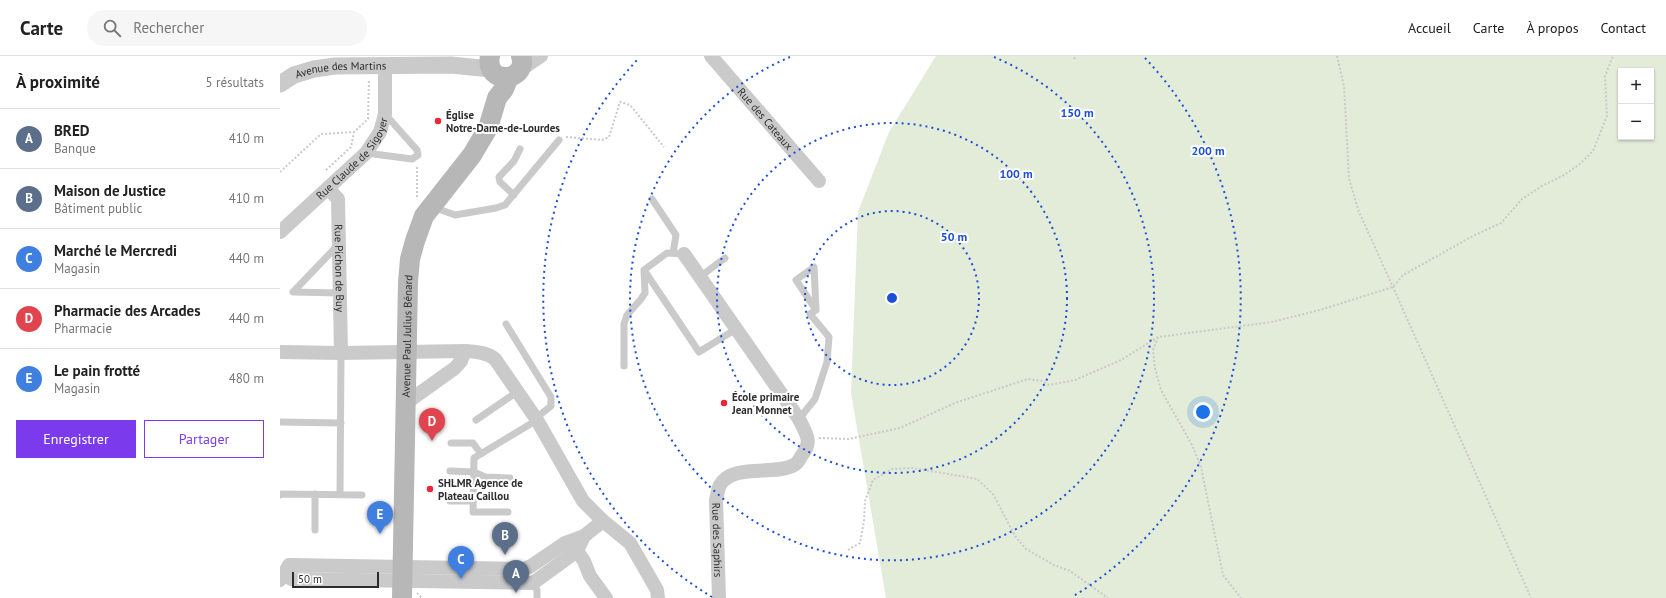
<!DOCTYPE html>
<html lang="fr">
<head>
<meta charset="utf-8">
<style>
  :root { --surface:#fff; --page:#f6f6f6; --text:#222; --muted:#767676; --line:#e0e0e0; --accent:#7c3aed }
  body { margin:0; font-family:"PT Sans",sans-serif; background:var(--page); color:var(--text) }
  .controls { position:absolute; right:12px; top:12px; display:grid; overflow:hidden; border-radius:0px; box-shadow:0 1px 3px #0004 }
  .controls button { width:36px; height:36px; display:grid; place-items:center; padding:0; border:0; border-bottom:1px solid var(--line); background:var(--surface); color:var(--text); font:20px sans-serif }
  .scale { position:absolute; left:12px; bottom:10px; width:87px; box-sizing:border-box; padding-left:4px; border:2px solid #2d2d2d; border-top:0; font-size:11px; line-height:14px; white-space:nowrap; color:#2d2d2d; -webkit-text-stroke:3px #fff; paint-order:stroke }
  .you { position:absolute; left:923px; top:356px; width:14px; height:14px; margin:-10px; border:3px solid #fff; border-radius:50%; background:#1a73e8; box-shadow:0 0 0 6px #1a73e833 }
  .badge { display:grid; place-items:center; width:26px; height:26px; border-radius:50%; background:var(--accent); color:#fff; font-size:13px; font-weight:700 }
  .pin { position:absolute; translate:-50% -33px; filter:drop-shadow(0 1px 2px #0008) }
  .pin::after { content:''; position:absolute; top:21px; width:14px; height:12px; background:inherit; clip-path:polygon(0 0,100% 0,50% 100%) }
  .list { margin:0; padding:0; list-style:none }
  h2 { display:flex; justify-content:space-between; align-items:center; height:52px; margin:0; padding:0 16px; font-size:17px }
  h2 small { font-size:13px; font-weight:400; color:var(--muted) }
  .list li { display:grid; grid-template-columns:26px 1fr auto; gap:12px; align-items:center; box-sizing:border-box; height:60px; padding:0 16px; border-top:1px solid var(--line) }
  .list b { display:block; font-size:15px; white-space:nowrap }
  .list p { margin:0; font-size:13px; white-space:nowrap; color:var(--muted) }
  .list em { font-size:13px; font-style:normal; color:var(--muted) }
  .actions { display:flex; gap:8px; padding:12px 16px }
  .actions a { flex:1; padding:9px 0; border:1px solid var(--accent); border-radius:0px; text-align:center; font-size:14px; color:var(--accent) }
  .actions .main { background:var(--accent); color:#fff }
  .icon { flex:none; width:22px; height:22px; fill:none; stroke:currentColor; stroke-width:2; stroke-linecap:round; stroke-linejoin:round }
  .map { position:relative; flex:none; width:1386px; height:542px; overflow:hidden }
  header { display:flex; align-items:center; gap:24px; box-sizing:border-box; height:56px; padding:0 20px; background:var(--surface); border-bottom:1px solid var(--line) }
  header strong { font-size:19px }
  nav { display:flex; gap:22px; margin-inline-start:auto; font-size:14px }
  .search { width:280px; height:36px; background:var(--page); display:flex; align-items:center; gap:10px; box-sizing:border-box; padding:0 14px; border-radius:22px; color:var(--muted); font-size:15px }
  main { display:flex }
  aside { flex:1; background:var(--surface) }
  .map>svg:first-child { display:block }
  .green { fill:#e3ebd9; fill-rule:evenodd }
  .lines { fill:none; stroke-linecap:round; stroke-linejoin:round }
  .path { stroke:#cacaca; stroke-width:2; stroke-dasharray:2 2; stroke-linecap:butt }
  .service { stroke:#cacaca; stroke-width:7 }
  .minor { stroke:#cacaca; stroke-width:14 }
  .tertiary { stroke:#cacaca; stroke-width:17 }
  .secondary { stroke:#b7b7b7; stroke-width:20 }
  .ring { fill:none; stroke:#1d4ed8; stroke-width:2; stroke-dasharray:2 4 }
  .poi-dot { fill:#ec2639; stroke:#fff; stroke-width:1.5 }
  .labels { text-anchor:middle; stroke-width:4; stroke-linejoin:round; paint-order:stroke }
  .street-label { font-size:11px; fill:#2d2d2d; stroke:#fff }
  .poi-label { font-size:11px; font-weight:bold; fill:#2d2d2d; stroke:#fff; text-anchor:start }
  .centre { fill:#1d4ed8; stroke:#fff; stroke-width:2 }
  .ring-label { font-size:12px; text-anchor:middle; font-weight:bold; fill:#1d4ed8; stroke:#fff; stroke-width:4; stroke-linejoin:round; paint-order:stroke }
</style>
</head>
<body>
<header>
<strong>Carte</strong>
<div class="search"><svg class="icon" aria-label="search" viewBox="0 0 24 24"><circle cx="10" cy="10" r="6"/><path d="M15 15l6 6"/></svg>Rechercher</div>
<nav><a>Accueil</a><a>Carte</a><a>À propos</a><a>Contact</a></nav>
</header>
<main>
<aside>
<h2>À proximité<small>5 résultats</small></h2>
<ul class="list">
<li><span class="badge" style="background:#5c6f8a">A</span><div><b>BRED</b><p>Banque</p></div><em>410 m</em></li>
<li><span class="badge" style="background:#5c6f8a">B</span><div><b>Maison de Justice</b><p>Bâtiment public</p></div><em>410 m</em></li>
<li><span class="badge" style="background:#3f7fe0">C</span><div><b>Marché le Mercredi</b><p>Magasin</p></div><em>440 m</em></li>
<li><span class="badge" style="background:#e0444e">D</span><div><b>Pharmacie des Arcades</b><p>Pharmacie</p></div><em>440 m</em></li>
<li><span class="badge" style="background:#3f7fe0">E</span><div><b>Le pain frotté</b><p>Magasin</p></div><em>480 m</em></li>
</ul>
<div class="actions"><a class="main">Enregistrer</a><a>Partager</a></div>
</aside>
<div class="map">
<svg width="1386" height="542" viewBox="0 0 1386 542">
  <rect width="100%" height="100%" fill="#fff"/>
  <!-- green -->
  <path class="green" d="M656,0H1386V542H606L571,337L578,156L609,76ZM1341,15H1371V81H1341Z"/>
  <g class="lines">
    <!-- path -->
    <path class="path" d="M1057,0L1064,30L1069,123L1079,156L1113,231L1251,542
      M794,3L796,0
      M286,81L322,84L329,81L340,46L350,49L384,91
      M137,111V143
      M46,114L71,91L74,76
      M0,116L41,78L74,76L88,63L89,23
      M878,281L873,294L875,312L881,334L912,389L921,411L943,519L961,542
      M539,382L569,383L620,372L675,347L748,323L762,325L769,329L795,324L841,304L878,281L992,266L1040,254L1113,231L1123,219L1193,180L1221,167L1242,143L1262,130L1284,119L1300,108L1313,95L1327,60L1325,20L1333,0
      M568,494L580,487L584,465L585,445L593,424L612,413L633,412L697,423L713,438L735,480L746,493L774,509L790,515L828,542
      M137,537L142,542"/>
    <!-- service -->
    <path class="service" d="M86,97L132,103L138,99L137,94L105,58
      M234,139L220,126L219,121L234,105L240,93
      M372,143L396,179L393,197
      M153,151L175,159L216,152L225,149L279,84
      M58,189L13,236L59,237
      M404,198L387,197L364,214L419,296L456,273
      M421,220L445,202
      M226,268L271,341V350L256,362
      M344,310V268L347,259L361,243L365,237L364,214
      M519,363L535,343L547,306L549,281L530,258L536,254L516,224L534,211L536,254
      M196,364L237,336
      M0,366L61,367
      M171,387H193L201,398
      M170,415L194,416L205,421L230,422
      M35,438V474
      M60,438L61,297
      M0,439L2,438L82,439
      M170,445H193
      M228,456H193L194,402L257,364
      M253,527L257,534V542"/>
    <!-- minor -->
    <g class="minor">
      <path id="s1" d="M431,0L539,125"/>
      <path d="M240,14L261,0"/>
      <path id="s2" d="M48,132L58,143L61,297"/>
      <path id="s3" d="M0,176L86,97L100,76L105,58V10"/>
      <path id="s4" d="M404,198L519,363C526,377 533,386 522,399C520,402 518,407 514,409C494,420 453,407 440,429C438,433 437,440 436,444L439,542"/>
      <path d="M0,296L61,297L185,295C197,296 206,296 215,303L257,364L303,445L323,465L350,487L377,534L378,542"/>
      <path d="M126,347L175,312L181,305L185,295"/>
      <path d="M297,495L304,505L310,520L326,542"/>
      <path d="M3,519L12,523L253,527L297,495L304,480"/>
      <path d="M0,524L9,509L244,513L251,510L285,487L304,480L323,465"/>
    </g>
    <!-- tertiary -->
    <path class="tertiary" id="s5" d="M0,28L14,19L34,13L55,10L171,9L211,13"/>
    <!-- secondary -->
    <g class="secondary">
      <path d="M210,0C204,30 249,26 241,0"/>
      <path id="s6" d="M122,542L128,226L130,203L135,185L144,160L192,99L208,72L217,42L224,33L229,21"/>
    </g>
  </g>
  <!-- distance rings -->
  <g class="ring">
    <circle cx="612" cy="242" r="87"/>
    <circle cx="612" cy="242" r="175"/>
    <path d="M714 1A262 262 0 1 1 510 1"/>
    <path d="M432 541A349 349 0 0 1 359 2M865 2A349 349 0 0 1 792 541"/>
  </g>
  <!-- markers -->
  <g class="poi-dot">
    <circle cx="158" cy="65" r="4"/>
    <circle cx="444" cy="347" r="4"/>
    <circle cx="150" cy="433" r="4"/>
  </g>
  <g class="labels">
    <!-- street labels -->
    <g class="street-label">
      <text dy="4" stroke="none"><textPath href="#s5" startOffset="64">Avenue des Martins</textPath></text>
      <text dy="4" stroke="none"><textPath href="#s1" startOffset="83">Rue des Cateaux</textPath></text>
      <text dy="4" stroke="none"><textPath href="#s3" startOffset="104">Rue Claude de Sigoyer</textPath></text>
      <text dy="4" stroke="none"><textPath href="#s2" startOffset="84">Rue Pichon de Buy</textPath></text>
      <text dy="4" stroke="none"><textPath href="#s6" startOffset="262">Avenue Paul Julius Bénard</textPath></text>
      <text dy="4" stroke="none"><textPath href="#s4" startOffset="388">Rue des Saphirs</textPath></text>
    </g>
    <!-- poi labels -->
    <g class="poi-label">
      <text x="166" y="63">Église<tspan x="166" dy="13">Notre-Dame-de-Lourdes</tspan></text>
      <text x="452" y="345">École primaire<tspan x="452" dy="13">Jean Monnet</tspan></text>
      <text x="158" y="431">SHLMR Agence de<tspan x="158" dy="13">Plateau Caillou</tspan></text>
    </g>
  </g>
  <circle cx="612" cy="242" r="6" class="centre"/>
  <g class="ring-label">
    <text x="797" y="61">150 m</text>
    <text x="928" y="99">200 m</text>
    <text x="736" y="122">100 m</text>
    <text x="674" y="185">50 m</text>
  </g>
</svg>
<div class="controls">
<button>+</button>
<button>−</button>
</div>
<div class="scale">50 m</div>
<div class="you"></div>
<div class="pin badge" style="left:236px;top:537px;background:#5c6f8a">A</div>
<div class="pin badge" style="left:225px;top:499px;background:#5c6f8a">B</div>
<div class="pin badge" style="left:181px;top:523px;background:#3f7fe0">C</div>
<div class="pin badge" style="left:152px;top:385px;background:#e0444e">D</div>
<div class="pin badge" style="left:100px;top:478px;background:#3f7fe0">E</div>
</div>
</main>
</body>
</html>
